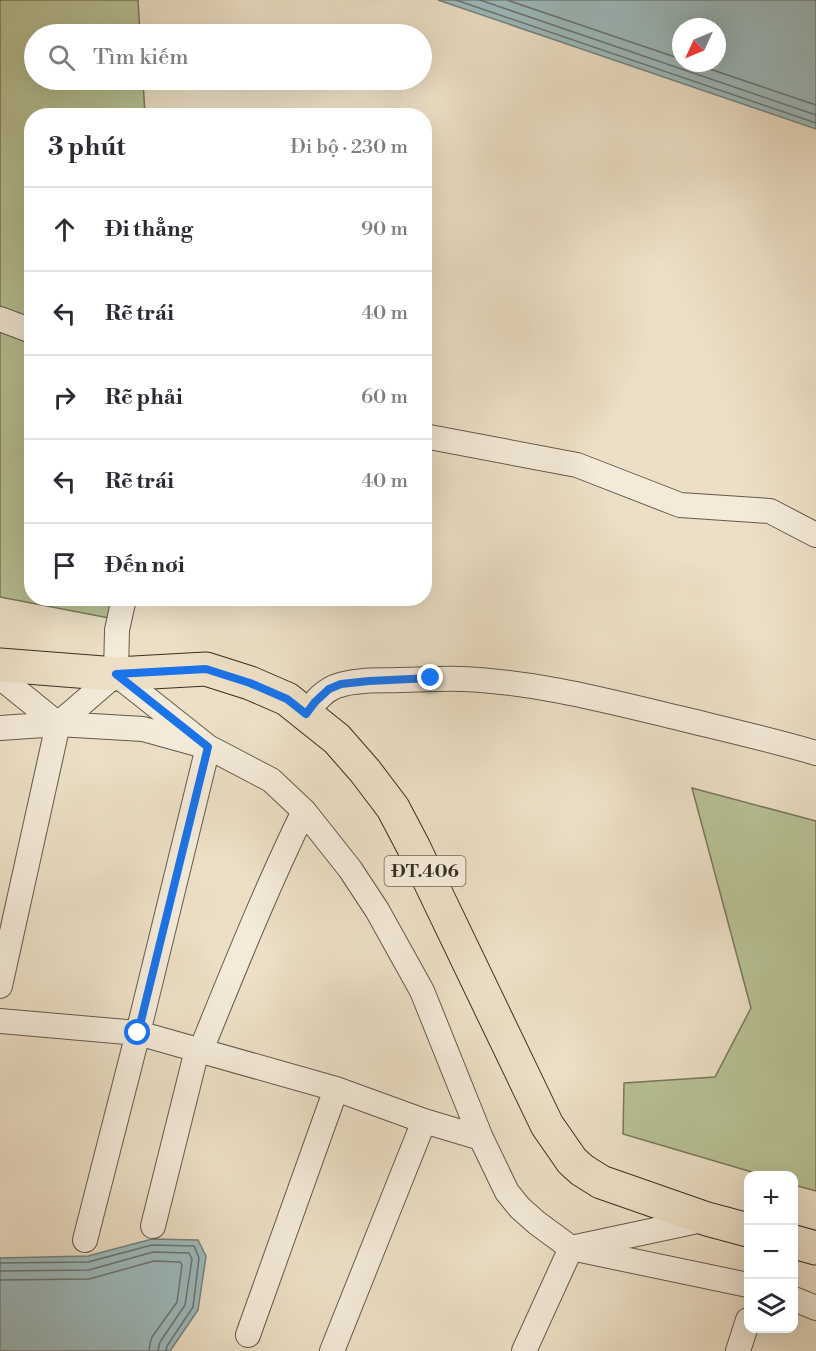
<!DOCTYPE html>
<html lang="vi">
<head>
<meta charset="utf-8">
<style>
  :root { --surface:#fff; --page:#f2f2f3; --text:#2b2b33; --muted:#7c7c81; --line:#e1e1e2 }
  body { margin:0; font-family:"Libre Bodoni",serif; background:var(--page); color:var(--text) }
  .controls { position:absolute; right:18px; bottom:18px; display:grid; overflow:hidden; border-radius:12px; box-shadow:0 6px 24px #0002 }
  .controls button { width:54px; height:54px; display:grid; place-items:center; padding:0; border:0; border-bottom:2px solid var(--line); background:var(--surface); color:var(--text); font:30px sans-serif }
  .compass { position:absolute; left:672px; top:18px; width:54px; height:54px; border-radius:50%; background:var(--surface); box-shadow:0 6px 24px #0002; rotate:226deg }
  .stop { position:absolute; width:18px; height:18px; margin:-14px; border:4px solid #1a73e8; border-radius:50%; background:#fff }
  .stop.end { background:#1a73e8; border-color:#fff; box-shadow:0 2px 6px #0008 }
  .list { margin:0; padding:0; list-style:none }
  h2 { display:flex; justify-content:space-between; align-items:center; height:78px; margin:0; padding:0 24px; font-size:26px }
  h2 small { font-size:20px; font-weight:400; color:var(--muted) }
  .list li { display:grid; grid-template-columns:39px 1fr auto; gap:18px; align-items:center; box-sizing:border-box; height:84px; padding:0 24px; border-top:2px solid var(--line) }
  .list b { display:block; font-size:22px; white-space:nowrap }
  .list em { font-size:20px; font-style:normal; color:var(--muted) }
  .icon { flex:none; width:33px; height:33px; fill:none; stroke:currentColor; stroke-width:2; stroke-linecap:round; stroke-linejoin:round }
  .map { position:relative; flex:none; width:816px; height:1351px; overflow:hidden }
  .search { position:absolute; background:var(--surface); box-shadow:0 6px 24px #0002; left:24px; top:24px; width:408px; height:66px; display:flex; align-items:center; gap:15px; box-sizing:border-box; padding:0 21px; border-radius:33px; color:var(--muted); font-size:22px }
  .panel { position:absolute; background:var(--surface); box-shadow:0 6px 24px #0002; left:24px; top:108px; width:408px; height:498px; border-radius:24px }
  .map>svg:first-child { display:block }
  .green { fill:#b8c295; stroke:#78785c; stroke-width:1.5 }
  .water { fill:#9cbabd; stroke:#74827f; stroke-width:1.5; fill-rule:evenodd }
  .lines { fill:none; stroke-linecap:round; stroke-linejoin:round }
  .shore { stroke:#6a7470; stroke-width:1.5 }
  .street-casing { stroke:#645a4c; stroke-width:26 }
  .primary-casing { stroke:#372e23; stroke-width:35 }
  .street { stroke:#f3ead9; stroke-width:24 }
  .primary { stroke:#ecdfc5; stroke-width:33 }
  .route { stroke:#1a73e8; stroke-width:8 }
  .labels { text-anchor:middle; stroke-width:4.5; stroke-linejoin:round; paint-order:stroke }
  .shield { fill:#f3ead9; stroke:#6f665a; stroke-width:1.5 }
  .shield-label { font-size:18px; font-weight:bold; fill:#372e23 }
</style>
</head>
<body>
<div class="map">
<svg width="816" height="1351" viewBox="0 0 816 1351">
  <rect width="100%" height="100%" fill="#ecdfc5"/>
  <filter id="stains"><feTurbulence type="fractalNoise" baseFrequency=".00333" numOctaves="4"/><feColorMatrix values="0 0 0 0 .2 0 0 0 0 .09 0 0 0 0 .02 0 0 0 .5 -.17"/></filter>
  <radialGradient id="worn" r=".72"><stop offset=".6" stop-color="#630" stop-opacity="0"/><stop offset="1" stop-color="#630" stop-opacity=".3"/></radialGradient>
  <!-- green -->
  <path class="green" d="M0,0H138L140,34H34V80H143L145,115L32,116V598L124,599L119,620L0,597Z
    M692,788L816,821V1191L794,1185V1176L762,1175L623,1134L624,1083L715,1077L751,1008Z"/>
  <!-- water -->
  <path class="water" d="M438,0H816V129ZM681,27H717V63H681Z
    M152,1239L198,1240L206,1256L198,1310L170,1351H0V1258L88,1256Z"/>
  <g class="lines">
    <!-- shore -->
    <path class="shore" d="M456,0L816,123
      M480,0L816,115
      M507,0L681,59
      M692,63L816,105
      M0,1263L88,1262L152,1245L194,1246L199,1258L193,1307L167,1346L166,1351
      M0,1271L89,1270L153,1252L189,1253L192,1259L185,1305L160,1342L158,1351
      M0,1280L89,1279L154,1261L180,1262L182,1265L177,1302L152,1337L150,1343L149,1351"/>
    <defs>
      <path id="street" d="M0,319L32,331
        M424,436L577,465L680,505L770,511L816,535
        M0,677L58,724L0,986
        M306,714C315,701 325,689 340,685C359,679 380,681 399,680C421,680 442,678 463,679C538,682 611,702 683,719C728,730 772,740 816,753
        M58,724L116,674L117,630L124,598
        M0,728L58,724L143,729L208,747L271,780L304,811L350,869L377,910L422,991L481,1138L507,1192L520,1208L537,1223L571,1248L748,1285
        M0,1021L138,1033L336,1089L424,1121L481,1138
        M201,1050C234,969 266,889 304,811
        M153,1226L197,1050
        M85,1240L138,1033L208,747L116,674
        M794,1299L816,1308
        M248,1335L336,1089
        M332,1351L424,1121
        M524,1351L571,1248L707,1219
        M738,1351L748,1320"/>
      <path id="primary" d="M0,665L116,674L206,669L250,683L287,699L337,739L365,771L393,808L414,848L547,1125L572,1161L582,1170L601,1182L707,1219L748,1230
        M794,1242L816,1248"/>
    </defs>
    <!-- street casing -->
    <use href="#street" class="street-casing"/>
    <!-- primary casing -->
    <use href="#primary" class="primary-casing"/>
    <!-- street -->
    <use href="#street" class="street"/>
    <!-- primary -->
    <use href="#primary" class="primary"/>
  </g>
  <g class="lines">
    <!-- route -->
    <path class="route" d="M138,1033L208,747L116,674L206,669L250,683L287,699L306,714L315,702L329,689L341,684L369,681L431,678"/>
  </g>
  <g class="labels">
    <!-- shield labels -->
    <rect class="shield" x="384.5" y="856" width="81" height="30" rx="4.5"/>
    <g class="shield-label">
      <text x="425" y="877">ĐT.406</text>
    </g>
  </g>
  <rect width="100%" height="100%" filter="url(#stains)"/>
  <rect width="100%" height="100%" fill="url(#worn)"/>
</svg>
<div class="controls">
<button>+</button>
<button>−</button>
<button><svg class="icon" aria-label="layers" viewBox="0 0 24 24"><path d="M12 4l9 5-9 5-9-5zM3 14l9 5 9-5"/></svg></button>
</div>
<svg class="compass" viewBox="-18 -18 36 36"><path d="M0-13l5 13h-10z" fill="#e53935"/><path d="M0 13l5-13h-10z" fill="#7c7c81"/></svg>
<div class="stop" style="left:138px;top:1033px"></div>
<div class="stop end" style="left:431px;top:678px"></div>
<div class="search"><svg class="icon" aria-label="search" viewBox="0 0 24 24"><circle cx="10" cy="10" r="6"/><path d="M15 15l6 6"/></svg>Tìm kiếm</div>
<section class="panel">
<h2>3 phút<small>Đi bộ · 230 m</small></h2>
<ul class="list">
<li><svg class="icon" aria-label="ahead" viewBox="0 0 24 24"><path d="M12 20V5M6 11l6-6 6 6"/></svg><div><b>Đi thẳng</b></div><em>90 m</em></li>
<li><svg class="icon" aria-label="left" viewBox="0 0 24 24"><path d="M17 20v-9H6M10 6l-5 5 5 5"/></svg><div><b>Rẽ trái</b></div><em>40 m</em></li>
<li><svg class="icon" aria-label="right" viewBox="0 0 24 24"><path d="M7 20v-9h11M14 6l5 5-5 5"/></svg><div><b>Rẽ phải</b></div><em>60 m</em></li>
<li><svg class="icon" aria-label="left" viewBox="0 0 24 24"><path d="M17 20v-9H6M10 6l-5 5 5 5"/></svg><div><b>Rẽ trái</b></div><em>40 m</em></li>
<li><svg class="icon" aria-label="arrive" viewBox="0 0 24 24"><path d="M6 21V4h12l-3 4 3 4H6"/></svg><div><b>Đến nơi</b></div></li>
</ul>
</section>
</div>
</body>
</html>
